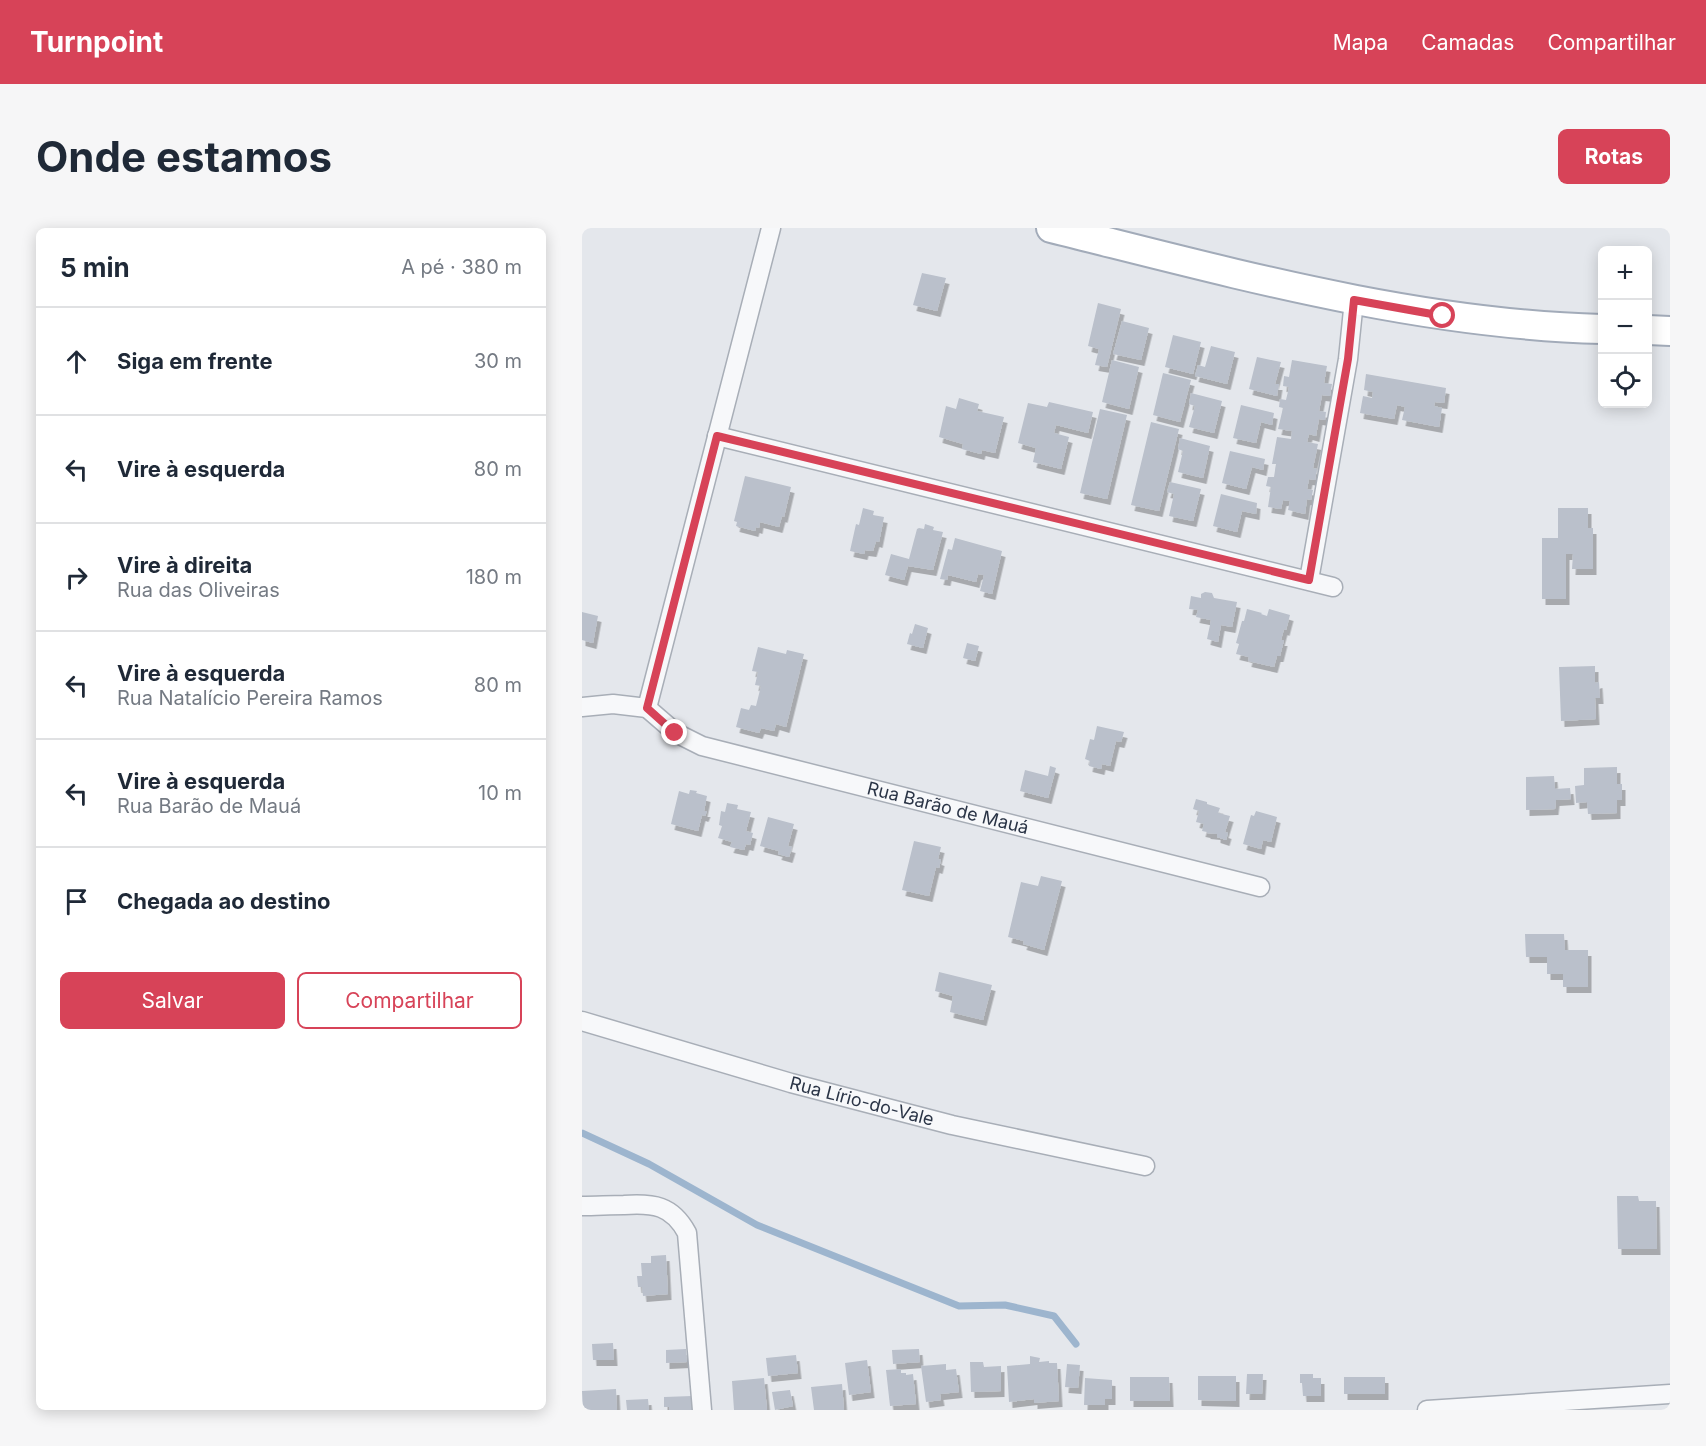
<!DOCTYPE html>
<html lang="pt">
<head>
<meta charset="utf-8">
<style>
  :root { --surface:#fff; --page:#f6f6f7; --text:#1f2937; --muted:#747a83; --line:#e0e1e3; --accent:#d74358 }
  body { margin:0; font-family:Inter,sans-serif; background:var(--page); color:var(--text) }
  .controls { position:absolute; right:18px; top:18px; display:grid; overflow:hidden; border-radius:9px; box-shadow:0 3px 15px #0003 }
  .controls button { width:54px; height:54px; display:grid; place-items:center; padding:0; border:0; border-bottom:2px solid var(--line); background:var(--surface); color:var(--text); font:30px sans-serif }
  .stop { position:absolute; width:18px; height:18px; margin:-14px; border:4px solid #d74358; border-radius:50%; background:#fff }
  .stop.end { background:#d74358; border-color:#fff; box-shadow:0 2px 6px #0008 }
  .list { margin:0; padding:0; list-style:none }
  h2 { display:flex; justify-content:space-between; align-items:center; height:78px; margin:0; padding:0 24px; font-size:26px }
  h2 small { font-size:20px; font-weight:400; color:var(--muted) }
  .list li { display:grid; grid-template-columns:39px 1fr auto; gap:18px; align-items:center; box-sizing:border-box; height:108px; padding:0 24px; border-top:2px solid var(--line) }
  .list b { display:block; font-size:22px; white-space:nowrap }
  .list p { margin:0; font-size:20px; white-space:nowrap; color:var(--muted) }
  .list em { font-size:20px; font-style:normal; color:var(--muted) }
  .actions { display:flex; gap:12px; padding:18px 24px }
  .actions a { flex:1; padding:14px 0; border:2px solid var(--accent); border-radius:9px; text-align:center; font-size:21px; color:var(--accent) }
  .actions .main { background:var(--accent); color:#fff }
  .icon { flex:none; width:33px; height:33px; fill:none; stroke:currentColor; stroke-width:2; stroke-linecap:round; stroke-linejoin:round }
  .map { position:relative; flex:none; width:1088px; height:1182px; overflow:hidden; border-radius:9px }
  header { display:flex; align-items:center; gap:36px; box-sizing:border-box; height:84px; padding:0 30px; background:var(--accent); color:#fff }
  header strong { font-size:28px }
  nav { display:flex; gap:33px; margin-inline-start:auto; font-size:21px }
  .intro { display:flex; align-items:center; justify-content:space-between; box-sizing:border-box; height:144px; padding:0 36px }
  h1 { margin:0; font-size:42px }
  .button { padding:15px 27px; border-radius:9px; background:var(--accent); color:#fff; font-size:21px; font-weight:700 }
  main { display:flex; gap:36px; padding:0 36px }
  aside { flex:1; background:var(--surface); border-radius:9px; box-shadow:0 3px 15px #0003 }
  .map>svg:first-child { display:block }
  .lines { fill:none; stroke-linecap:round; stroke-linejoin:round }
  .stream { stroke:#9db5ce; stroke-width:7 }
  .building { fill:#bac0cb; filter:url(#shadow) }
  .minor-casing { stroke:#a8aeb7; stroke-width:21 }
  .primary-casing { stroke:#a2abb9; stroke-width:32 }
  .minor { stroke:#f7f8fa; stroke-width:18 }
  .primary { stroke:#fff; stroke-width:28 }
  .route { stroke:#d74358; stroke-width:8 }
  .labels { text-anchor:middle; stroke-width:6; stroke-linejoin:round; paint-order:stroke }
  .street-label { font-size:18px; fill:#2a3446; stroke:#f4f6f9 }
</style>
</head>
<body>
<header>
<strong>Turnpoint</strong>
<nav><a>Mapa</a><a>Camadas</a><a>Compartilhar</a></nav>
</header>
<div class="intro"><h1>Onde estamos</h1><a class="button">Rotas</a></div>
<main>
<aside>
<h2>5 min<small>A pé · 380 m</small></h2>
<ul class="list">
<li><svg class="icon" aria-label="ahead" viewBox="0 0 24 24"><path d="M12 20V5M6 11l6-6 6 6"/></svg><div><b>Siga em frente</b></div><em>30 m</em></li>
<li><svg class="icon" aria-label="left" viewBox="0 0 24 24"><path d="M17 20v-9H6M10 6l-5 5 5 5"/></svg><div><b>Vire à esquerda</b></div><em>80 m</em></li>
<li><svg class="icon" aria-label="right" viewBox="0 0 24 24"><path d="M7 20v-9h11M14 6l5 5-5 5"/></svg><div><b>Vire à direita</b><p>Rua das Oliveiras</p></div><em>180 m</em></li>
<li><svg class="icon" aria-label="left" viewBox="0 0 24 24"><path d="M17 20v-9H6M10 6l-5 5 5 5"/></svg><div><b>Vire à esquerda</b><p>Rua Natalício Pereira Ramos</p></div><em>80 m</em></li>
<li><svg class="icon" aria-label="left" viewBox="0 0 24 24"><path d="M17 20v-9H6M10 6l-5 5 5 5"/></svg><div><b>Vire à esquerda</b><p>Rua Barão de Mauá</p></div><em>10 m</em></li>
<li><svg class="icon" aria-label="arrive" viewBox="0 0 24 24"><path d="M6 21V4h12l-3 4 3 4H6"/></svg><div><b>Chegada ao destino</b></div></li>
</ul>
<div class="actions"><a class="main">Salvar</a><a>Compartilhar</a></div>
</aside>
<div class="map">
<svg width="1088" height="1182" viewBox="0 0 1088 1182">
  <defs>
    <filter id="shadow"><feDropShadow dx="3.5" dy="6" stdDeviation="0" flood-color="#0004"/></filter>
  </defs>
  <rect width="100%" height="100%" fill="#e4e7ec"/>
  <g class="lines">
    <!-- stream -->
    <path class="stream" d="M0,905L67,936L175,997L377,1078L423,1077L472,1088L494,1116"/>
  </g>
  <!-- building -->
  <path class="building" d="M340,45L364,50L355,83L331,77Z
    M516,75L539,81L525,139L513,137L517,121L506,118Z
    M540,93L567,100L559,132L531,126Z
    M591,107L619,114L611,146L583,139Z
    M629,118L653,124L645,156L613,148L616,137L623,139Z
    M675,129L699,134L693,156H697L695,168L667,161Z
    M530,132L557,139L547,181L520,174Z
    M710,132L745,138L742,155L750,156L748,168L740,167L737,183L744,184L743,192L737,191L734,208L727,206L725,214L736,216L731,240L735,241L733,252L727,251L725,261L731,262L729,272L725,271L723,286L706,282L708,273L701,272L699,281L686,279L689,259L684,258L686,249H692L694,236H690L695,209L709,211L710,203L696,201L701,180L697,179L698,171L704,172L707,159L701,158L702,148L707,149Z
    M581,145L609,152L598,194L571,187Z
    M784,146L864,160L862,175L853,174L852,178L860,180L857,199L820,192L823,179L815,177L812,191L778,185L781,168L790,170L791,164L782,162Z
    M609,165L640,173L632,205L607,199L613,178L607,176Z
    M377,170L397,176L395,183L422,189L413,225L400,222L399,226L380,221L381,216L357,209L364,178L374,181Z
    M467,174L511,184L506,205L474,197L472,205L487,209L479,241L451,234L454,220L436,215L446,175L465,179Z
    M659,177L692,185L690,197L679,194L674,215L651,210Z
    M518,181L545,187L525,271L498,265Z
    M569,194L597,201L577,283L549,277Z
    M598,210L628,218L621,250L596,244L601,223L596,221Z
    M648,223L683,231L681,242L670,239L664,261L640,255Z
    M163,248L209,259L202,289L200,288L197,299L178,294L177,300L174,299L173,303L154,298L155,294L152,293Z
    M588,254L619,261L611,293L587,288L592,266L585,264Z
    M639,266L675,275L674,286L660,283L655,304L631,298Z
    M281,280L292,283L291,287L302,289L297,314L294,313L291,323L283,322L282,326L268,323L274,296L277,297Z
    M976,280H1006V300H1011V341H990L991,326H984V371H960V310H976Z
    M343,296L352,299L351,302L361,304L351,342L326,338L322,352L303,347L309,326L327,331L335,301L337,300L342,301Z
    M373,310L420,323L410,366L398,363L402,347L396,346L394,354L366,347L365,352L358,351L366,321L370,322Z
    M623,364L630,365L632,370L655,374L650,399L639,397L636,414L625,411L629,392L614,389L616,382L607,381L609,368L619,370V366Z
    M665,381L680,385L679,386L685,388L687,381L708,387L704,402L702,401L699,412H702L698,428H695L692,439L666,433L667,429L654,426L657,416L654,415L660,393H662Z
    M0,384L16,388L11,415L0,412Z
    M333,396L346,400L341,420L325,416L328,405L330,406Z
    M385,415L397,418L393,433L381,430Z
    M176,419L204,426L205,422L222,426L204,499L194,496L192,503L179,500L177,505L154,499L159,480L167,482L169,477L174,478L179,458L173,457L176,444L170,443Z
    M1013,438V455L1017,454L1018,470H1013L1014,491L979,493L977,439Z
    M515,498L542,504L539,514L534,513L528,538L520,536L519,541L507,538L508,533L503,531L508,511L512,512Z
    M468,538L474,540L466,570L438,563L443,542L466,548Z
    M1035,539V556H1040V572H1035V585L1006,586L1005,574L994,575L993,558L1002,557V540Z
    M972,548L973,561L988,560L989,571L974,572L973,581L944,582V549Z
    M108,562L115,563L114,565L125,568L122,583H125L123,588L120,587L116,603L89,596L97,563L107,566Z
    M614,571L625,574V576L638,580L636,585L648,588L643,604L646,605L644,612L635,609V606L625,605V604L620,603L622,596L614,594L617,583L611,581Z
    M145,575L156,577L155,581L169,584L164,603L171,605L168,617L164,616L162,622L148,619L150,614L136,610L140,598L137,597L139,583L143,584Z
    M674,583L695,589L689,614L681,612L679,621L661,616L669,587L672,588Z
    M186,589L212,596L206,618L210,619L207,629L196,626L197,623L178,618Z
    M332,613L359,619L356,631L359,632L357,640L354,639L347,668L320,662Z
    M459,648L480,653L462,722L441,716L442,713L426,709L439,654L456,658Z
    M943,706H982L983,722H1006V759H981V746H965V729H944Z
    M357,744L410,757L401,792L368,784L371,768L353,763Z
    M1035,968H1056L1057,973H1074L1075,1021H1036Z
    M84,1027L86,1066L61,1068L60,1059H56L55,1048H60L59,1035H69V1028Z
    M31,1115L32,1132H11L10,1116Z
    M104,1121L105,1134L84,1135V1122Z
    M337,1121L338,1134L311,1136L310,1122Z
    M214,1127L216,1145L186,1148L184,1130Z
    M448,1128L458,1130L457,1134L467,1133V1135H475L477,1173L452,1175V1171L427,1174L425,1138L448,1136Z
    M285,1132L289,1164L267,1167L263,1135Z
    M388,1134H401L402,1139L419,1138V1163L389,1164Z
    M364,1136V1142L374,1141L377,1164L358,1166L359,1172L344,1174L339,1138Z
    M485,1136L498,1137L496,1160L483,1159Z
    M319,1141V1145H324V1147L331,1146L334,1176L308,1178L304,1142Z
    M665,1146H681L680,1166H664Z
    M718,1146H731V1150H739V1168H721L720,1155H718Z
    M616,1148H654V1173L616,1172Z
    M548,1149H587L588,1173H548Z
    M762,1149H803V1166H762Z
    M182,1150L185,1182H152L150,1153Z
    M503,1150L530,1152V1171H523V1177H502Z
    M260,1156L262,1182H232L229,1159Z
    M34,1161L35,1182H1L0,1163Z
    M208,1162L211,1178L193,1182L190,1164Z
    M110,1168V1182H87V1179H82V1169Z
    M66,1171L67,1182H45L44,1172Z"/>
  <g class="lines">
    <defs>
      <g id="minor">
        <path d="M135,208L751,359"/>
        <path d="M727,352L766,131L772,72"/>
        <path d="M0,479L31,476L65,480L189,0"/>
        <path id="s1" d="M65,480L94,505L120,518L678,659"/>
        <path id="s2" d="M0,793L209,855L297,878L370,897L563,938"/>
        <path d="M0,978C14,978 28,977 42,977C71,975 90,977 105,1005L120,1182"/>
        <path d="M845,1182L1088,1166"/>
      </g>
      <path id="primary" d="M469,0C651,45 832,96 1020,101
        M1066,102L1088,103"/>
    </defs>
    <!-- minor casing -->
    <use href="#minor" class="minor-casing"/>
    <!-- primary casing -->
    <use href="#primary" class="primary-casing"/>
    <!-- minor -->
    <use href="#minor" class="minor"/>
    <!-- primary -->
    <use href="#primary" class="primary"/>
  </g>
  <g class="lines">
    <!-- route -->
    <path class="route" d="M93,505L65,480L135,208L727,352L766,131L772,72L861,88"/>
  </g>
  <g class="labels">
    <!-- street labels -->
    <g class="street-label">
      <text dy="6" stroke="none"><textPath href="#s1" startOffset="321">Rua Barão de Mauá</textPath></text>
      <text dy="6" stroke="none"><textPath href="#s2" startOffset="291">Rua Lírio-do-Vale</textPath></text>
    </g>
  </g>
</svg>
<div class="controls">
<button>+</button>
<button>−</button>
<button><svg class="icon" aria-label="locate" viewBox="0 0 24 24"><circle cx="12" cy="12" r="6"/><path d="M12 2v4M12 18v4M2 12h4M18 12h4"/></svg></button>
</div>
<div class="stop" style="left:861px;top:88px"></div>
<div class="stop end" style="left:93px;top:505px"></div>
</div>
</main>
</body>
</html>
